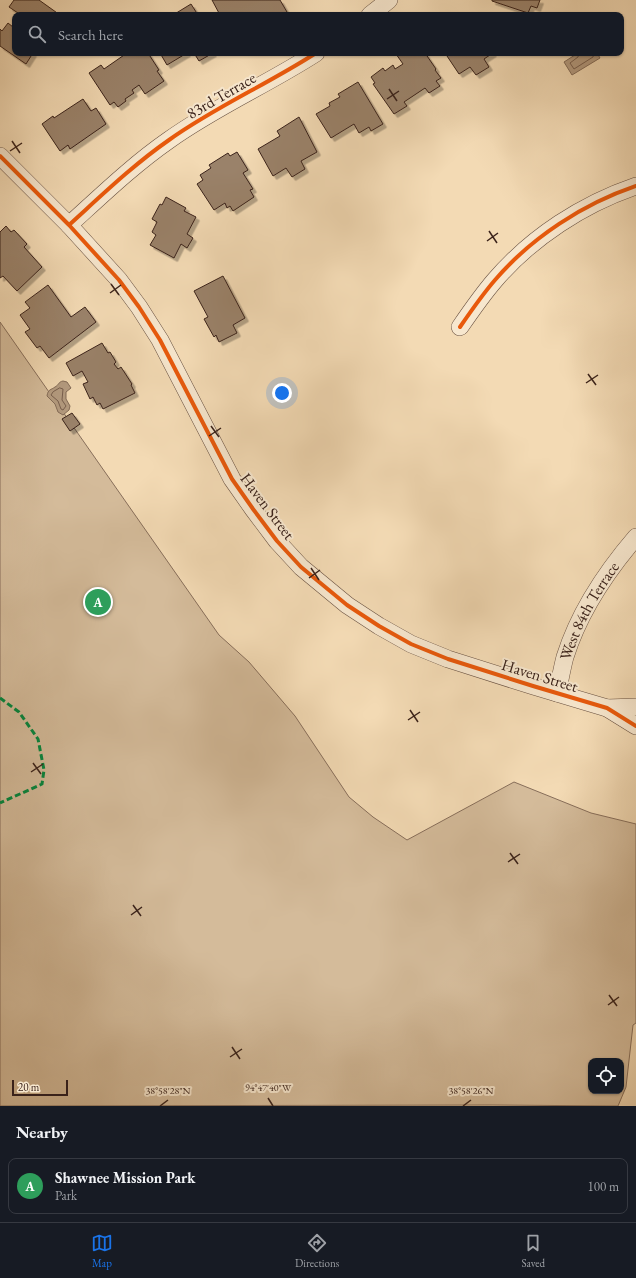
<!DOCTYPE html>
<html lang="en">
<head>
<meta charset="utf-8">
<style>
  :root { --surface:#171b24; --page:#20242c; --text:#f1f3f6; --muted:#9ea1a6; --line:#363941; --accent:#1a73e8 }
  body { margin:0; font-family:"EB Garamond",serif; background:var(--page); color:var(--text) }
  .controls { position:absolute; right:12px; bottom:12px; display:grid; overflow:hidden; border-radius:8px; box-shadow:0 1px 3px #0004 }
  .controls button { width:36px; height:36px; display:grid; place-items:center; padding:0; border:0; border-bottom:1px solid var(--line); background:var(--surface); color:var(--text); font:20px sans-serif }
  .scale { position:absolute; left:12px; bottom:10px; width:56px; box-sizing:border-box; padding-left:4px; border:2px solid #3a221a; border-top:0; font-size:11px; line-height:14px; white-space:nowrap; color:#3a221a; -webkit-text-stroke:3px #f7e7ce; paint-order:stroke }
  .you { position:absolute; left:282px; top:393px; width:14px; height:14px; margin:-10px; border:3px solid #fff; border-radius:50%; background:#1a73e8; box-shadow:0 0 0 6px #1a73e833 }
  .badge { display:grid; place-items:center; width:26px; height:26px; border-radius:50%; background:var(--accent); color:#fff; font-size:13px; font-weight:700 }
  .pin { position:absolute; translate:-50% -50%; border:2px solid #fff; box-shadow:0 1px 4px #0006 }
  .list { margin:0; padding:0; list-style:none }
  h2 { display:flex; justify-content:space-between; align-items:center; height:52px; margin:0; padding:0 16px; font-size:17px }
  h2 small { font-size:13px; font-weight:400; color:var(--muted) }
  .list li { display:grid; grid-template-columns:26px 1fr auto; gap:12px; align-items:center; box-sizing:border-box; height:56px; margin:0 8px 8px; padding:0 8px; border:1px solid var(--line); border-radius:8px }
  .list b { display:block; font-size:15px; white-space:nowrap }
  .list p { margin:0; font-size:13px; white-space:nowrap; color:var(--muted) }
  .list em { font-size:13px; font-style:normal; color:var(--muted) }
  .icon { flex:none; width:22px; height:22px; fill:none; stroke:currentColor; stroke-width:2; stroke-linecap:round; stroke-linejoin:round }
  .map { position:relative; flex:none; width:636px; height:1106px; overflow:hidden }
  .search { position:absolute; background:var(--surface); box-shadow:0 1px 3px #0004; left:12px; right:12px; top:12px; height:44px; display:flex; align-items:center; gap:10px; box-sizing:border-box; padding:0 14px; border-radius:8px; color:var(--muted); font-size:15px }
  .sheet { height:116px; background:var(--surface) }
  nav { display:flex; justify-content:space-around; align-items:center; box-sizing:border-box; height:56px; border-top:1px solid var(--line); background:var(--surface); font-size:11px; color:var(--muted) }
  nav a { display:grid; justify-items:center; gap:2px }
  nav .on { color:var(--accent) }
  .map>svg:first-child { display:block }
  .green { fill:#d4bb9a; stroke:#876e5a; fill-rule:evenodd }
  .water { fill:#b49b80; stroke:#836b57 }
  .lines { fill:none; stroke-linecap:round; stroke-linejoin:round }
  .shore { stroke:#775e4d; stroke-width:1 }
  .building { fill:#9a826a; stroke:#3a221a; filter:url(#shadow) }
  .minor-casing { stroke:#685040; stroke-width:18 }
  .minor { stroke:#f7e7ce; stroke-width:17 }
  .quiet { stroke:#00873e; stroke-width:3; stroke-dasharray:6 3; stroke-linecap:butt }
  .cycleway-casing { stroke:#f7e7ce; stroke-width:6 }
  .cycleway { stroke:#e8590c; stroke-width:4 }
  .ticks { fill:none; stroke:#3a221a; stroke-width:1.5 }
  .labels { text-anchor:middle; stroke-width:4; stroke-linejoin:round; paint-order:stroke }
  .street-label { font-size:16px; fill:#3a221a; stroke:#f7e7ce }
  .ticks-label { font-size:10px; text-anchor:middle; fill:#3a221a; stroke:#f7e7ce; stroke-width:4; stroke-linejoin:round; paint-order:stroke }
</style>
</head>
<body>
<div class="map">
<svg width="636" height="1106" viewBox="0 0 636 1106">
  <defs>
    <filter id="shadow"><feDropShadow dx="3.5" dy="3.5" stdDeviation="0" flood-color="#0004"/></filter>
  </defs>
  <rect width="100%" height="100%" fill="#f3dab4"/>
  <filter id="stains"><feTurbulence type="fractalNoise" baseFrequency=".005" numOctaves="4"/><feColorMatrix values="0 0 0 0 .2 0 0 0 0 .09 0 0 0 0 .02 0 0 0 .5 -.17"/></filter>
  <radialGradient id="worn" r=".72"><stop offset=".6" stop-color="#630" stop-opacity="0"/><stop offset="1" stop-color="#630" stop-opacity=".3"/></radialGradient>
  <!-- green -->
  <path class="green" d="M0,322L219,635L249,662L295,716L349,797L373,817L407,840L514,782L591,813L636,824V1023L633,1025L626,1087L618,1106L492,1105L0,1106ZM591,1061H621V1091H591Z"/>
  <!-- water -->
  <path class="water" d="M578,53H597L600,58L572,75L564,62Z
    M63,381L67,382L71,388L66,392V399L70,406L69,410L63,415L58,412L55,404L47,396C48,389 51,390 55,387C59,385 58,382 63,381Z"/>
  <g class="lines">
    <!-- shore -->
    <path class="shore" d="M579,53L578,57L570,63L574,69L593,57L594,53
      M60,388L63,389L62,400L66,406L63,410L61,409L58,401L51,395L53,392Z"/>
  </g>
  <!-- building -->
  <path class="building" d="M14,0H39L60,15H21L9,7Z
    M212,0H280L287,12L282,15H220Z
    M492,0H540L537,8L531,6L528,13L492,1Z
    M191,4L198,15H173Z
    M8,23L13,27L15,23V53H33L26,64L0,46V29L2,31Z
    M127,53H148L159,70L157,71L164,81L145,94L139,85L132,90L134,93L125,99L126,101L118,107L114,102L110,105L89,73L101,65L104,69Z
    M160,53H187L167,65Z
    M194,53H213L199,61Z
    M398,53H425L436,69L435,70L441,78L436,81L440,86L429,93L425,88L404,102L407,106L394,114L373,84L375,83L371,77L383,68L385,71L393,65L395,69L403,64L396,54Z
    M445,53H493L484,59L489,67L476,75L470,67L459,74Z
    M358,82L383,124L371,131L369,127L359,133L354,124L331,138L316,114L330,106L329,103L340,97L338,94Z
    M83,99L91,111L96,108L106,124L70,149L68,145L60,151L42,124L53,116L54,118Z
    M299,117L317,152L301,161L305,169L292,177L286,168L273,176L258,149L280,136L277,131Z
    M237,152L248,170L243,173L253,189L250,190L254,197L233,211L230,206L227,208L225,203L214,210L197,184L203,180L200,175L211,168L209,165L228,153L230,156Z
    M166,197L186,208L184,211L196,217L187,234L193,238L187,248L181,244L174,258L150,245L156,235L152,232L157,222L152,219L160,204L162,205Z
    M6,226L11,232L14,230L27,244L24,247L42,267L17,291L3,276L0,278V232Z
    M223,276L245,318L233,325L237,333L219,342L216,335L214,337L204,319L208,317L194,291Z
    M48,285L71,317L85,307L96,322L49,358L40,346L37,348L25,332L30,329L20,315L30,308L25,302Z
    M102,343L108,353L110,352L116,362L114,364L118,369L121,367L132,384L131,385L135,393L103,409L100,403L97,405L93,397L90,399L83,384L88,382L82,371L73,376L66,363Z
    M72,413L80,424L70,431L62,419Z"/>
  <g class="lines">
    <defs>
      <g id="minor">
        <path d="M370,15L389,0"/>
        <path d="M0,156L69,225L119,280L139,307L160,340L232,479L253,509L277,541L301,567L347,605L379,626L411,644L448,659L533,686L607,708L636,726"/>
        <path d="M69,225C101,196 133,165 169,140C215,107 268,84 316,53"/>
        <path d="M460,327C471,311 482,295 495,280C532,237 583,204 636,186"/>
        <path id="s1" d="M557,693C560,681 562,668 565,657C579,612 606,572 636,537"/>
        <path d="M607,708L636,707"/>
      </g>
    </defs>
    <!-- minor casing -->
    <use href="#minor" class="minor-casing"/>
    <!-- minor -->
    <use href="#minor" class="minor"/>
    <!-- quiet -->
    <path class="quiet" d="M0,698L19,712L38,739L44,770L42,784L0,803"/>
    <defs>
      <path id="cycleway" d="M0,156L69,225L119,280L139,307L160,340L232,479L253,509L277,541L301,567L347,605L379,626L411,644L448,659L533,686L607,708L636,726
        M69,225C101,196 133,165 169,140C215,107 268,84 316,53
        M460,327C471,311 482,295 495,280C532,237 583,204 636,186"/>
    </defs>
    <!-- cycleway casing -->
    <use href="#cycleway" class="cycleway-casing"/>
    <!-- cycleway -->
    <use href="#cycleway" class="cycleway"/>
  </g>
  <!-- ticks -->
  <path class="ticks" d="M389,89L397,101M387,99L399,91M12,141L20,153M10,151L22,143M489,231L497,243M487,241L498,233M111,284L119,295M110,293L121,285M588,374L596,385M586,383L598,375M211,426L219,437M209,436L221,428M311,568L319,580M309,578L320,570M410,710L418,722M408,720L420,712M33,763L41,774M31,772L43,764M510,853L518,864M508,862L520,854M133,905L141,916M131,915L142,907M609,995L617,1006M608,1005L619,997M232,1047L240,1059M230,1057L242,1049M268,1098L273,1106M160,1106L168,1100M463,1106L471,1100"/>
  <g class="labels">
    <!-- street labels -->
    <g class="street-label">
      <text transform="translate(221 95) rotate(-30)" y="6">83rd Terrace</text>
      <text transform="translate(268 506) rotate(53)" y="6">Haven Street</text>
      <text dy="6" stroke="none"><textPath href="#s1" startOffset="89">West 84th Terrace</textPath></text>
      <text transform="translate(540 675) rotate(17)" y="6">Haven Street</text>
    </g>
  </g>
  <g class="ticks-label">
    <text x="268" y="1091">94°47'40"W</text>
    <text x="168" y="1094">38°58'28"N</text>
    <text x="471" y="1094">38°58'26"N</text>
  </g>
  <rect width="100%" height="100%" filter="url(#stains)"/>
  <rect width="100%" height="100%" fill="url(#worn)"/>
</svg>
<div class="controls">
<button><svg class="icon" aria-label="locate" viewBox="0 0 24 24"><circle cx="12" cy="12" r="6"/><path d="M12 2v4M12 18v4M2 12h4M18 12h4"/></svg></button>
</div>
<div class="scale">20 m</div>
<div class="you"></div>
<div class="pin badge" style="left:98px;top:602px;background:#2e9e5b">A</div>
<div class="search"><svg class="icon" aria-label="search" viewBox="0 0 24 24"><circle cx="10" cy="10" r="6"/><path d="M15 15l6 6"/></svg>Search here</div>
</div>
<section class="sheet">
<h2>Nearby<small></small></h2>
<ul class="list">
<li><span class="badge" style="background:#2e9e5b">A</span><div><b>Shawnee Mission Park</b><p>Park</p></div><em>100 m</em></li>
</ul>
</section>
<nav>
<a class="on"><svg class="icon" aria-label="map" viewBox="0 0 24 24"><path d="M3 6l6-2 6 2 6-2v14l-6 2-6-2-6 2zM9 4v14M15 6v14"/></svg>Map</a>
<a><svg class="icon" aria-label="directions" viewBox="0 0 24 24"><path d="M12 3l9 9-9 9-9-9zM9 14v-3h6M13 9l2 2-2 2"/></svg>Directions</a>
<a><svg class="icon" aria-label="saved" viewBox="0 0 24 24"><path d="M7 4h10v16l-5-4-5 4z"/></svg>Saved</a>
</nav>
</body>
</html>
